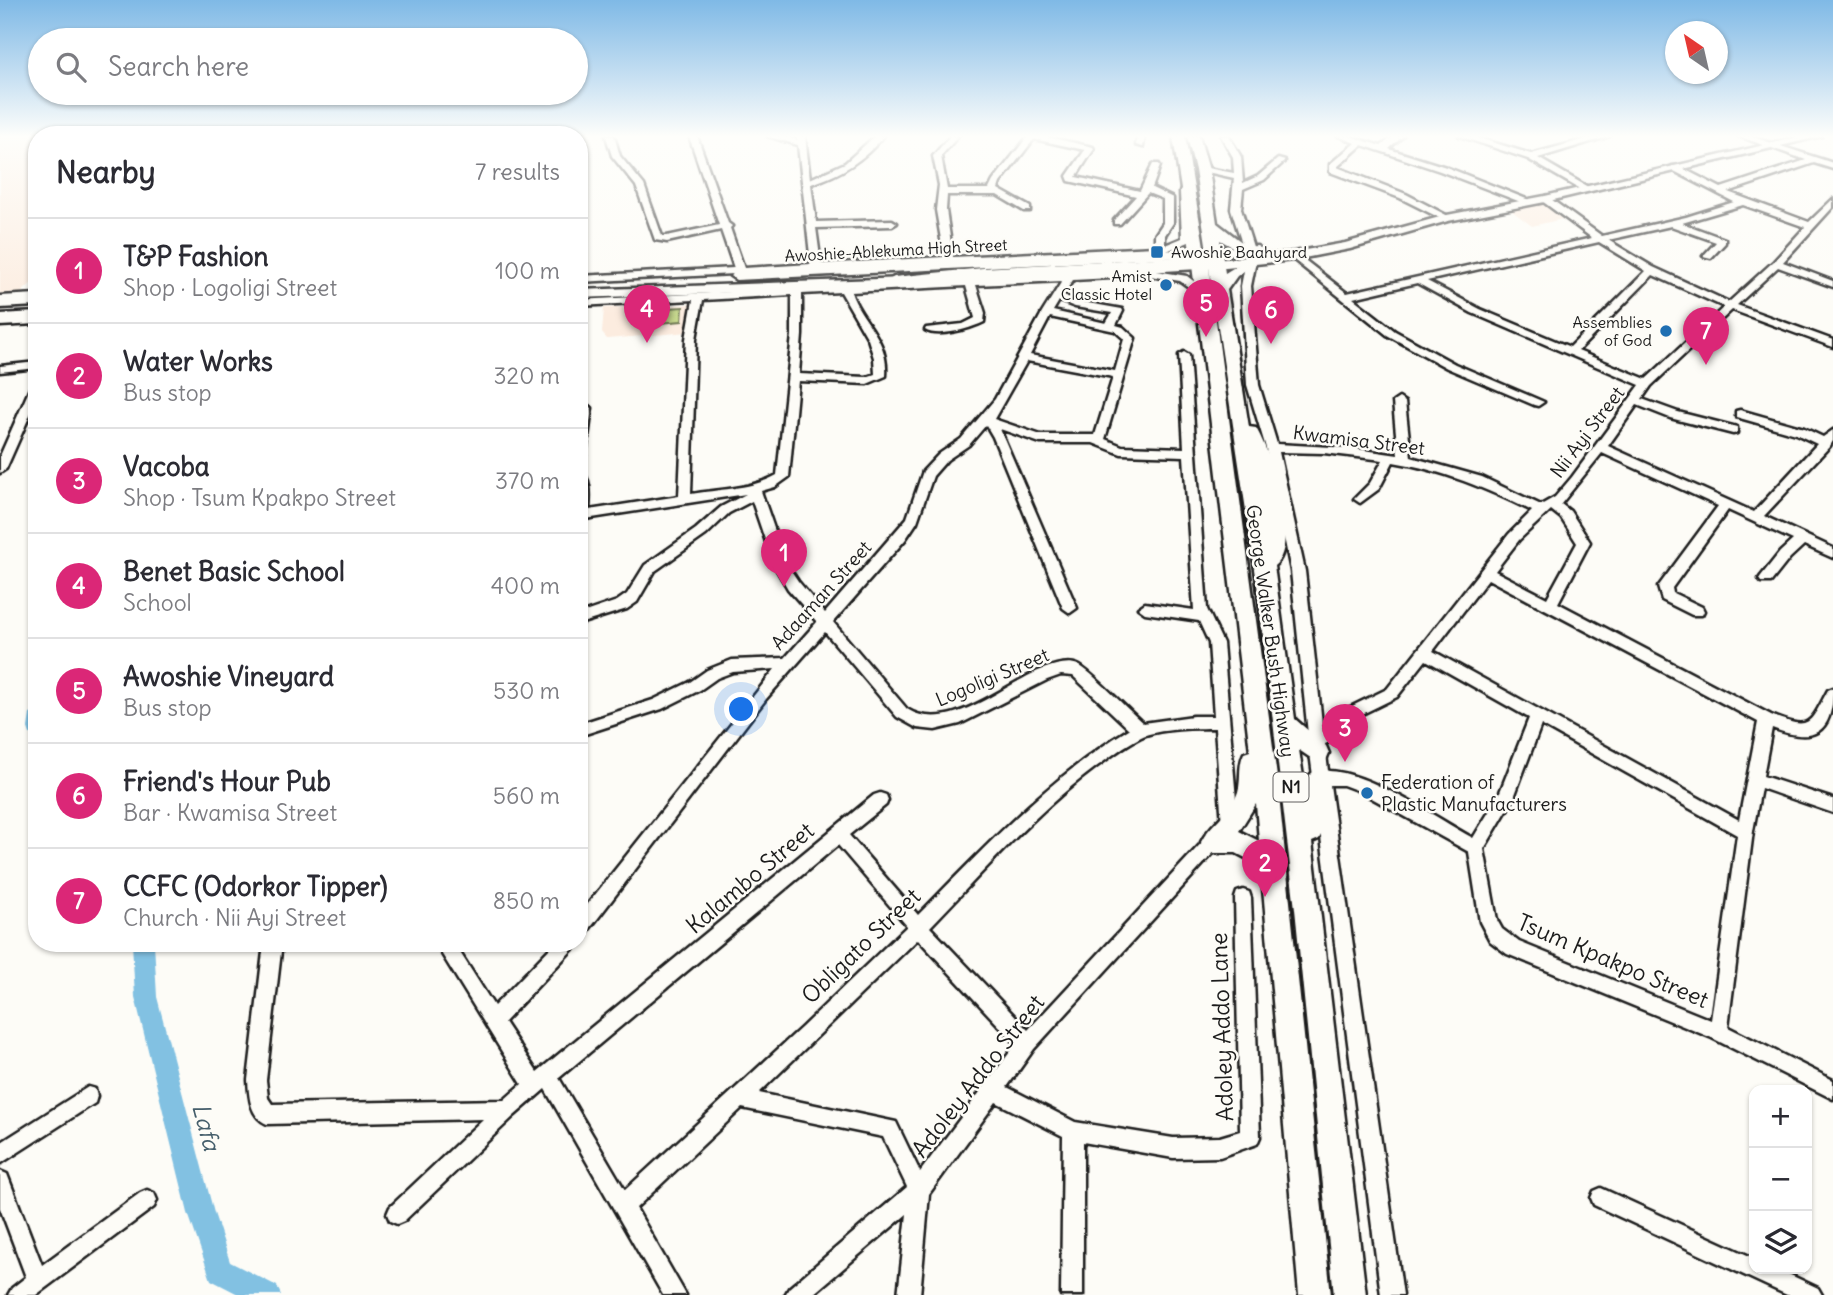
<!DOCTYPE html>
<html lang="en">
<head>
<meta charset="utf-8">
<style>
  :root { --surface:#fff; --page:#f2f2f3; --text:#2b2b33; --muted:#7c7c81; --line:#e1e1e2; --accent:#db2777 }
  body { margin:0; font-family:Delius,sans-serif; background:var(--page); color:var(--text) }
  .controls { position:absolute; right:21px; bottom:21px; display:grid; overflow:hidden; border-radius:14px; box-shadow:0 2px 5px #0004 }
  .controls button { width:63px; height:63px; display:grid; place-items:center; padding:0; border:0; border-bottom:2px solid var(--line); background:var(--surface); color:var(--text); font:35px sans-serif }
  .compass { position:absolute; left:1665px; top:21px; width:63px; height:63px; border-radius:50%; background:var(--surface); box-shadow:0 2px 5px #0004; rotate:326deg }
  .you { position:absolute; left:742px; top:710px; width:24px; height:24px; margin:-18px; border:5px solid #fff; border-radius:50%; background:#1a73e8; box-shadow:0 0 0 10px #1a73e833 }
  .badge { display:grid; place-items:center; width:46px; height:46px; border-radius:50%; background:var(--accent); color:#fff; font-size:23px; font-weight:700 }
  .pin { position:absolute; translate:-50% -58px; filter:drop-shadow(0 2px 4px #0008) }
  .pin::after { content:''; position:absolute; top:37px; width:24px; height:21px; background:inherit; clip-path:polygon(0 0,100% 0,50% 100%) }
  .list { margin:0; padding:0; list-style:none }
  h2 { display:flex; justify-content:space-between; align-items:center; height:91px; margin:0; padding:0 28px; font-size:30px }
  h2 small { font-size:23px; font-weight:400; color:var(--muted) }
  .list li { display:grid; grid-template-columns:46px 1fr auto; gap:21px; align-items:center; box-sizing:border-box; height:105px; padding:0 28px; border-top:2px solid var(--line) }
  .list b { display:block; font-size:26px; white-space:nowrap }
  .list p { margin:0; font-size:23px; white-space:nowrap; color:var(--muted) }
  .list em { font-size:23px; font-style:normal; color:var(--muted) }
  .icon { flex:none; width:38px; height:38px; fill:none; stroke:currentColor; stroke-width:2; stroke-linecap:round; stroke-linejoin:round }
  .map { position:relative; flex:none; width:1833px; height:1295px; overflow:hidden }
  .search { position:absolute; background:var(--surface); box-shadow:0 2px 5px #0004; left:28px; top:28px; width:560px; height:77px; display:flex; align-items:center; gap:18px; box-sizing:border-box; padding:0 24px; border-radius:38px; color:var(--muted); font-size:26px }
  .panel { position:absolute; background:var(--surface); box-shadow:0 2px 5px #0004; left:28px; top:126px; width:560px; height:826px; border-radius:28px }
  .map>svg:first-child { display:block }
  .built { fill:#fcecdf }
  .green { fill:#c9da8f; stroke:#727b56; stroke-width:2 }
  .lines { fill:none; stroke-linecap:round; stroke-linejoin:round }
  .river { fill:#82c1e2; fill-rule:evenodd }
  .minor-casing { stroke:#1c1c1c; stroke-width:5 }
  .major-casing { stroke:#1c1c1c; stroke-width:5 }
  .highway-casing { stroke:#1c1c1c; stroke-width:5 }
  .minor { fill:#fdfcf7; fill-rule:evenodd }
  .major { fill:#fdfcf7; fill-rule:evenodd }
  .highway { fill:#fdfcf7; fill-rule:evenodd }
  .poi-dot { fill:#1f6fb2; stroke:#fdfcf7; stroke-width:2.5 }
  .labels { text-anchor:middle; stroke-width:5; stroke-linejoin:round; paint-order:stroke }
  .far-street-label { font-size:16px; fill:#1c1c1c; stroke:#fdfcf7 }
  .far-poi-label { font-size:16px; fill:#1c1c1c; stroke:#fdfcf7; text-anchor:end }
  .shield { fill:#fdfcf7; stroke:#605f5e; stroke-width:2 }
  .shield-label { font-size:18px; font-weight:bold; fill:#1c1c1c }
  .street-label { font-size:19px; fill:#1c1c1c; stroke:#fdfcf7 }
  .poi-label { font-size:19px; fill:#1c1c1c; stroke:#fdfcf7; text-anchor:start }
  .near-street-label { font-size:23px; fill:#1c1c1c; stroke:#fdfcf7 }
  .near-water-label { font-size:24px; font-style:italic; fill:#455e6b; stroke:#fdfcf7 }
</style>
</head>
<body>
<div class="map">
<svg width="1833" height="1295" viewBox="0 0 1833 1295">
  <rect width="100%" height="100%" fill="#fdfcf7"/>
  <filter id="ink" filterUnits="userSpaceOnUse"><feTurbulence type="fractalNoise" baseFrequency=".0143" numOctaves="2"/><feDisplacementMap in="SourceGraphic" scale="14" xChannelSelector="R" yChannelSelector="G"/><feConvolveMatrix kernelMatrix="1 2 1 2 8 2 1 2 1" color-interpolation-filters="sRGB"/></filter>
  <g filter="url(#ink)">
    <!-- built -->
    <path class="built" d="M0,136H37V278L21,293L0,294Z
      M1542,201L1567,218L1532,226L1508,208Z
      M692,304L689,332L607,339L602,333L604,308Z"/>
    <!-- green -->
    <path class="green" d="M683,307L682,321L636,325L637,310Z"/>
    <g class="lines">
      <!-- river -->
      <path class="river" d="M37,711V736L30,734L28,728L30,714Z
        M132,943H154L157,997L214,1213L230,1262L277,1286L281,1295H240L211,1280L188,1213L135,997Z"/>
      <defs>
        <path id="minor" d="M606,136H614L620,156L644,185L662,236H667L719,225L689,136H697L728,223L732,226L730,228L744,268L811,264L798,145L767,136H782L797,140V136H805L810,179L845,163L875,136H884C864,160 841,175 811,184L816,222L892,220L897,223L892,226L816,228L821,264L944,257L936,210L939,185L933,156L950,136H958L941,156L947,189H989L993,181L1028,136H1043L1093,147L1094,149L1076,177L1140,191L1153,164H1159L1160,166L1152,188L1173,198V223L1165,235V245L1182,238L1180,192L1183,185L1187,182L1191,185C1186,204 1196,224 1189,242L1164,252L579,282V276L734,268L721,230L667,242L655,240L636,186L612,156ZM1034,139L1085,150L1067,176L1069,181L1136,196L1114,220V224H1120L1148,193L1163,199V223L1155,235V247L953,257L946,210L947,195H997L1024,211H1030V207L998,189L1000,183Z
          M1137,136H1145L1143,147L1136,145Z
          M1221,136H1229L1241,157L1243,183L1258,176L1278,159L1285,161L1264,180L1243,189L1241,209L1254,250L1252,252L1244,250L1231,209L1234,178L1198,170L1202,167L1234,173L1233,157Z
          M1338,136H1350L1381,146L1394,136H1403L1389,149L1446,167L1534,202L1526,204L1440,171L1362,145L1337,167L1406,194L1452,218L1444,220L1400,198L1330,172V164L1355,143Z
          M1459,136H1472L1531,154L1597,136H1610L1538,158L1588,187L1589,189L1585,192L1528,159Z
          M1738,136H1750L1833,163V169L1814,163L1728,192L1809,222L1833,199V207L1783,262L1833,281V287L1778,267L1737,305L1833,340V347L1732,310L1651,386L1642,399L1678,412L1737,427V433L1733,434L1670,418L1637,405L1608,446L1754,512L1817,444L1796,434L1736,417V411L1740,410L1804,428L1823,437L1833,430V441L1830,446L1764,516L1833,548V558L1804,545L1790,558L1771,582H1761L1759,579L1761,576L1780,552L1793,540L1728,510L1672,588L1673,593L1702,607L1704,611L1702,615H1692L1662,600L1658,587L1718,506L1602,453L1561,504L1570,511L1590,542L1558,603L1771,715C1811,731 1809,725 1828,690L1833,688C1833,735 1813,744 1772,728L1763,776L1833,799V813L1761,788L1753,831L1728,1027L1833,1080V1099L1712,1038L1507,954L1490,941L1480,922L1469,852L1359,791L1343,785H1330L1403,1295H1381L1310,753L1291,571L1266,448L1247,385L1241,286L1246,261L1251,258L1256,261L1251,286L1259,385L1277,444L1350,448L1398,455L1393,402L1399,398L1405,402L1411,457L1482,477L1541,505L1555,497L1572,477L1640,385L1472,313L1417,283L1353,298L1395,331L1455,364L1544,402L1538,406L1534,405L1447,368L1387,335L1289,256L1297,254L1347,293L1592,238L1542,201V197H1548L1602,236L1686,217L1734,202L1672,170V166H1678L1721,188L1806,160ZM1743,205L1805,227L1774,261L1729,302L1653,267L1608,240L1671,226L1716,242L1703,256L1711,258L1725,243V239L1682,223ZM1599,242L1646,271L1570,347L1480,309L1427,281ZM1653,275L1724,307L1646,379L1578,351ZM1279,452L1324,453L1383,460L1370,483L1354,499L1360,503L1379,489L1393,462C1443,470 1487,489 1532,511L1509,534L1387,689L1342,711L1328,730L1323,732L1305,571ZM1551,510L1561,518L1577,543L1547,598L1495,571L1519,540ZM1488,579L1758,722L1739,820L1433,651ZM1426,660L1529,718L1498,797L1473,838C1437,818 1367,771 1328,771L1325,744L1338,738L1352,719L1397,697ZM1541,725L1737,835L1711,1020L1519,942L1502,929L1497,920L1484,849L1513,800Z
          M1150,270L1187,276L1209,293L1200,295L1180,281L1150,276L1073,280L1063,295L1077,301L1122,309L1123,311L1116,325L1123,327L1135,338L1105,439L1122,446L1184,448L1179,355L1184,352L1189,355L1207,609L1223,643L1238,824L1236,829L1230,831L1224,829L1222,824L1215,728C1197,728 1157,729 1141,737C1125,745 1110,757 1096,767C1034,813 983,872 930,927L1028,1030L1207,837L1213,835L1219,837L1221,842L1219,847L1034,1049L1007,1087L1075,1122L1173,1138L1220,1137L1240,1131L1235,898L1237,892L1243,890L1249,892L1251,898L1260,1137L1257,1144L1220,1157L1173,1158L1083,1142V1295H1061L1063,1136L996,1102L929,1194L920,1295H898L907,1214L812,1295H785L789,1288L907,1187L883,1137L742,1108L636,1208L686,1295H663L545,1089L514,1116L404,1221L397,1224L390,1221L387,1214L390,1207L483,1119L267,1124C250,1117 249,1096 248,1080L264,943H282L266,1080L268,1098L272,1104L504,1100L522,1084L435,943H454L494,1006L555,943H576L573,949L504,1022L537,1072L874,795L880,793L886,795L888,800L886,805L849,835L918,915C985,847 1048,779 1129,729L1073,676L1061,675L1047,680L960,724L935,730L917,728L897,717L825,632L766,699L585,935L579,937V915L775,669L733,672L717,678L700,690L662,709L579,736V724L653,700L690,682L707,670L732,660L785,658L817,622L788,589L773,563L752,501L729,513L706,535L655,571L637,602L627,609L579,624V614L617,601L627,594L645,565L696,529L721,507L746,494L579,520V469C592,477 590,496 589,510L679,496L686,339L693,300L579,306V300ZM1062,281L1042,313L995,399L961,439L939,454L923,471L907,518L825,613L798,581L786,563L761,491L775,487L789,477L798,381L867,384L886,376C889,337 861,322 851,292L966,286L975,318L963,324L926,328L925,330C938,338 970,329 984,322L985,313L976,285ZM841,292L868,339L874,358L875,374L866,377L799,374L802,335V294ZM792,295V335L777,475C753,489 719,489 691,494L696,339L703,300ZM1059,301L1075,307L1112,313L1106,323L1053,311ZM1050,317L1115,331L1124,339L1115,371L1030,355ZM1027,361L1113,377L1095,435H1041L994,419ZM986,425L993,437L1063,608L1070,613L1077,608L1000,429L1040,443H1093L1121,454L1184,456L1194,610L1145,603L1138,608L1145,613L1199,621L1209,643L1214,716H1193L1143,723C1131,713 1089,669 1078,665C1068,661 1056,665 1046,668C1005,682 950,736 907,709L833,622L905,540L917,522L933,476L947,460L969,445ZM838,845L907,926L802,1027L625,1190L559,1078ZM918,939L1016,1044L920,1172L896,1122L759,1093Z
          M37,294V300L0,302V296Z
          M37,318V324L0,326V320Z
          M37,362V368L0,372V366Z
          M37,383V399L6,469L0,473V456L31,386Z
          M586,404L592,408L585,460L579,464V416L580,408Z
          M88,1087L95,1089L97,1096L95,1103L0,1164V1143Z
          M0,1171L7,1174L42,1265L140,1193L147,1190L154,1193L157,1200L154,1207L36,1295H8L12,1288L26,1277L0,1208Z
          M1601,1188L1754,1258V1269H1778L1818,1288L1822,1295H1787L1594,1205L1591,1198L1594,1191Z"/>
        <path id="major" d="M1803,136H1822L1545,202L1448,221L1350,249L1294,260L1216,268L905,286L579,298V290L905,278L1216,260L1294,252L1345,243L1447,215L1545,196Z
          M1257,246L1263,250L1261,253L736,280L730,276L736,272Z
          M37,298V306L0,308V300Z
          M37,312V320L0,322V314Z"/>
        <path id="highway" d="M1173,136H1185L1205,252L1207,251L1195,170L1187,136H1199L1209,170L1217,223L1252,250L1245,254L1220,240L1225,273L1251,257L1258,261L1237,276L1227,290L1249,427L1256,428C1271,453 1301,545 1274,566L1295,719L1326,746L1329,753L1326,760L1318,763L1299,750L1304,783C1311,772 1317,766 1330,771L1334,778L1322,796L1323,831L1319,839L1312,842L1366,1295H1334L1295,909L1256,576L1208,261L1277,777L1331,1295H1299L1261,866L1236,853H1213L1204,850L1201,842C1209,825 1227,815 1236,797C1243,783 1237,767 1244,753L1250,751L1192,265L983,276L894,285L887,281L894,277L983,268L1191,256ZM1256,804L1259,841L1239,831Z"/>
      </defs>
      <!-- minor casing -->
      <use href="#minor" class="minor-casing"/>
      <!-- major casing -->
      <use href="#major" class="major-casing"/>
      <!-- highway casing -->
      <use href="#highway" class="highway-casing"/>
      <!-- minor -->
      <use href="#minor" class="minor"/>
      <!-- major -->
      <use href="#major" class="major"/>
      <!-- highway -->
      <use href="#highway" class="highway"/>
    </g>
  </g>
  <!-- sky -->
  <linearGradient id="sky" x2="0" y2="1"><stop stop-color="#7fb9e6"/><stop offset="0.43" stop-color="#fefefb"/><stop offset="1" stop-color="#fefefb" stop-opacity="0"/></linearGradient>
  <rect width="1833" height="317" fill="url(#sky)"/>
  <!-- markers -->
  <g class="poi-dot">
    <rect x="1150" y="245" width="14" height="14" rx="3.5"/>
    <circle cx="1166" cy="285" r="7"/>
    <circle cx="1666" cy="331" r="7"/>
    <circle cx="1367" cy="793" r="7"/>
  </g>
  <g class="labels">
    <!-- far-street labels -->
    <g class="far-street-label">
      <text transform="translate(896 250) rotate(-3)" y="6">Awoshie-Ablekuma High Street</text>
    </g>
    <!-- far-poi labels -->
    <g class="far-poi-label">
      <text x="1171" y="258" text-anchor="start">Awoshie Baahyard</text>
      <text x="1152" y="282">Amist<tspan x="1152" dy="18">Classic Hotel</tspan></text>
      <text x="1652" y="328">Assemblies<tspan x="1652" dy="18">of God</tspan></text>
    </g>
    <!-- shield labels -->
    <rect class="shield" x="1273.5" y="772.5" width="35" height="29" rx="5"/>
    <g class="shield-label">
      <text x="1291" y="793">N1</text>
    </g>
    <!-- street labels -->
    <g class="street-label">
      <text transform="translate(1587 432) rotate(-53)" y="7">Nii Ayi Street</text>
      <text transform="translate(1359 440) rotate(7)" y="7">Kwamisa Street</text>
      <text transform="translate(821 595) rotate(-48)" y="7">Adaaman Street</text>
      <text transform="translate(1271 631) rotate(82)" y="7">George Walker Bush Highway</text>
      <text transform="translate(992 677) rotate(-23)" y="7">Logoligi Street</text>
    </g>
    <!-- poi labels -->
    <g class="poi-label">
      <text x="1381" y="789">Federation of<tspan x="1381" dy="22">Plastic Manufacturers</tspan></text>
    </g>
    <!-- near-street labels -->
    <g class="near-street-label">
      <text transform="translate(750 878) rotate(-40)" y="8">Kalambo Street</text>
      <text transform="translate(861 946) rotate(-44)" y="8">Obligato Street</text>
      <text transform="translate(1613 961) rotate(23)" y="8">Tsum Kpakpo Street</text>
      <text transform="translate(1222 1027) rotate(-92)" y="8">Adoley Addo Lane</text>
      <text transform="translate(978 1076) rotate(-52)" y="8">Adoley Addo Street</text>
    </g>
    <!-- near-water labels -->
    <g class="near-water-label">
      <text transform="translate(206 1127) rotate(75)" y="8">Lafa</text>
    </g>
  </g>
</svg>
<div class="controls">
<button>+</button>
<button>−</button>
<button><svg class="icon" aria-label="layers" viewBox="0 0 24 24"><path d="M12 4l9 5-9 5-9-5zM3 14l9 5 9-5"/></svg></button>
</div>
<svg class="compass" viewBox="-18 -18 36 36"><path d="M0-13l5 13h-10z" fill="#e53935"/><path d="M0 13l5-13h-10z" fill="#7c7c81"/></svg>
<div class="you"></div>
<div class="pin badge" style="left:784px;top:587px">1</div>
<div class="pin badge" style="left:1265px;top:897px">2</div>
<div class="pin badge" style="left:1345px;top:762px">3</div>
<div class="pin badge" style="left:647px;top:343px">4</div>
<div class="pin badge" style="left:1206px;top:337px">5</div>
<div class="pin badge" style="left:1271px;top:344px">6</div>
<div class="pin badge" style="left:1706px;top:365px">7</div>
<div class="search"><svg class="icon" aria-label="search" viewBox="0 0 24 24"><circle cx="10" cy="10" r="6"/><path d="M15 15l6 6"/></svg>Search here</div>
<section class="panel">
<h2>Nearby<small>7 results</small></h2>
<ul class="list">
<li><span class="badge">1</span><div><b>T&amp;P Fashion</b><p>Shop · Logoligi Street</p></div><em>100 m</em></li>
<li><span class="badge">2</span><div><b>Water Works</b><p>Bus stop</p></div><em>320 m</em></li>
<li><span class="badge">3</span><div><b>Vacoba</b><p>Shop · Tsum Kpakpo Street</p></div><em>370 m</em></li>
<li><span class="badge">4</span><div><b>Benet Basic School</b><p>School</p></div><em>400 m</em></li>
<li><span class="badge">5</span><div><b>Awoshie Vineyard</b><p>Bus stop</p></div><em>530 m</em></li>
<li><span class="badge">6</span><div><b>Friend's Hour Pub</b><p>Bar · Kwamisa Street</p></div><em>560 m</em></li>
<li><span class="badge">7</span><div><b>CCFC (Odorkor Tipper)</b><p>Church · Nii Ayi Street</p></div><em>850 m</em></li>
</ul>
</section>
</div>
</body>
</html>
